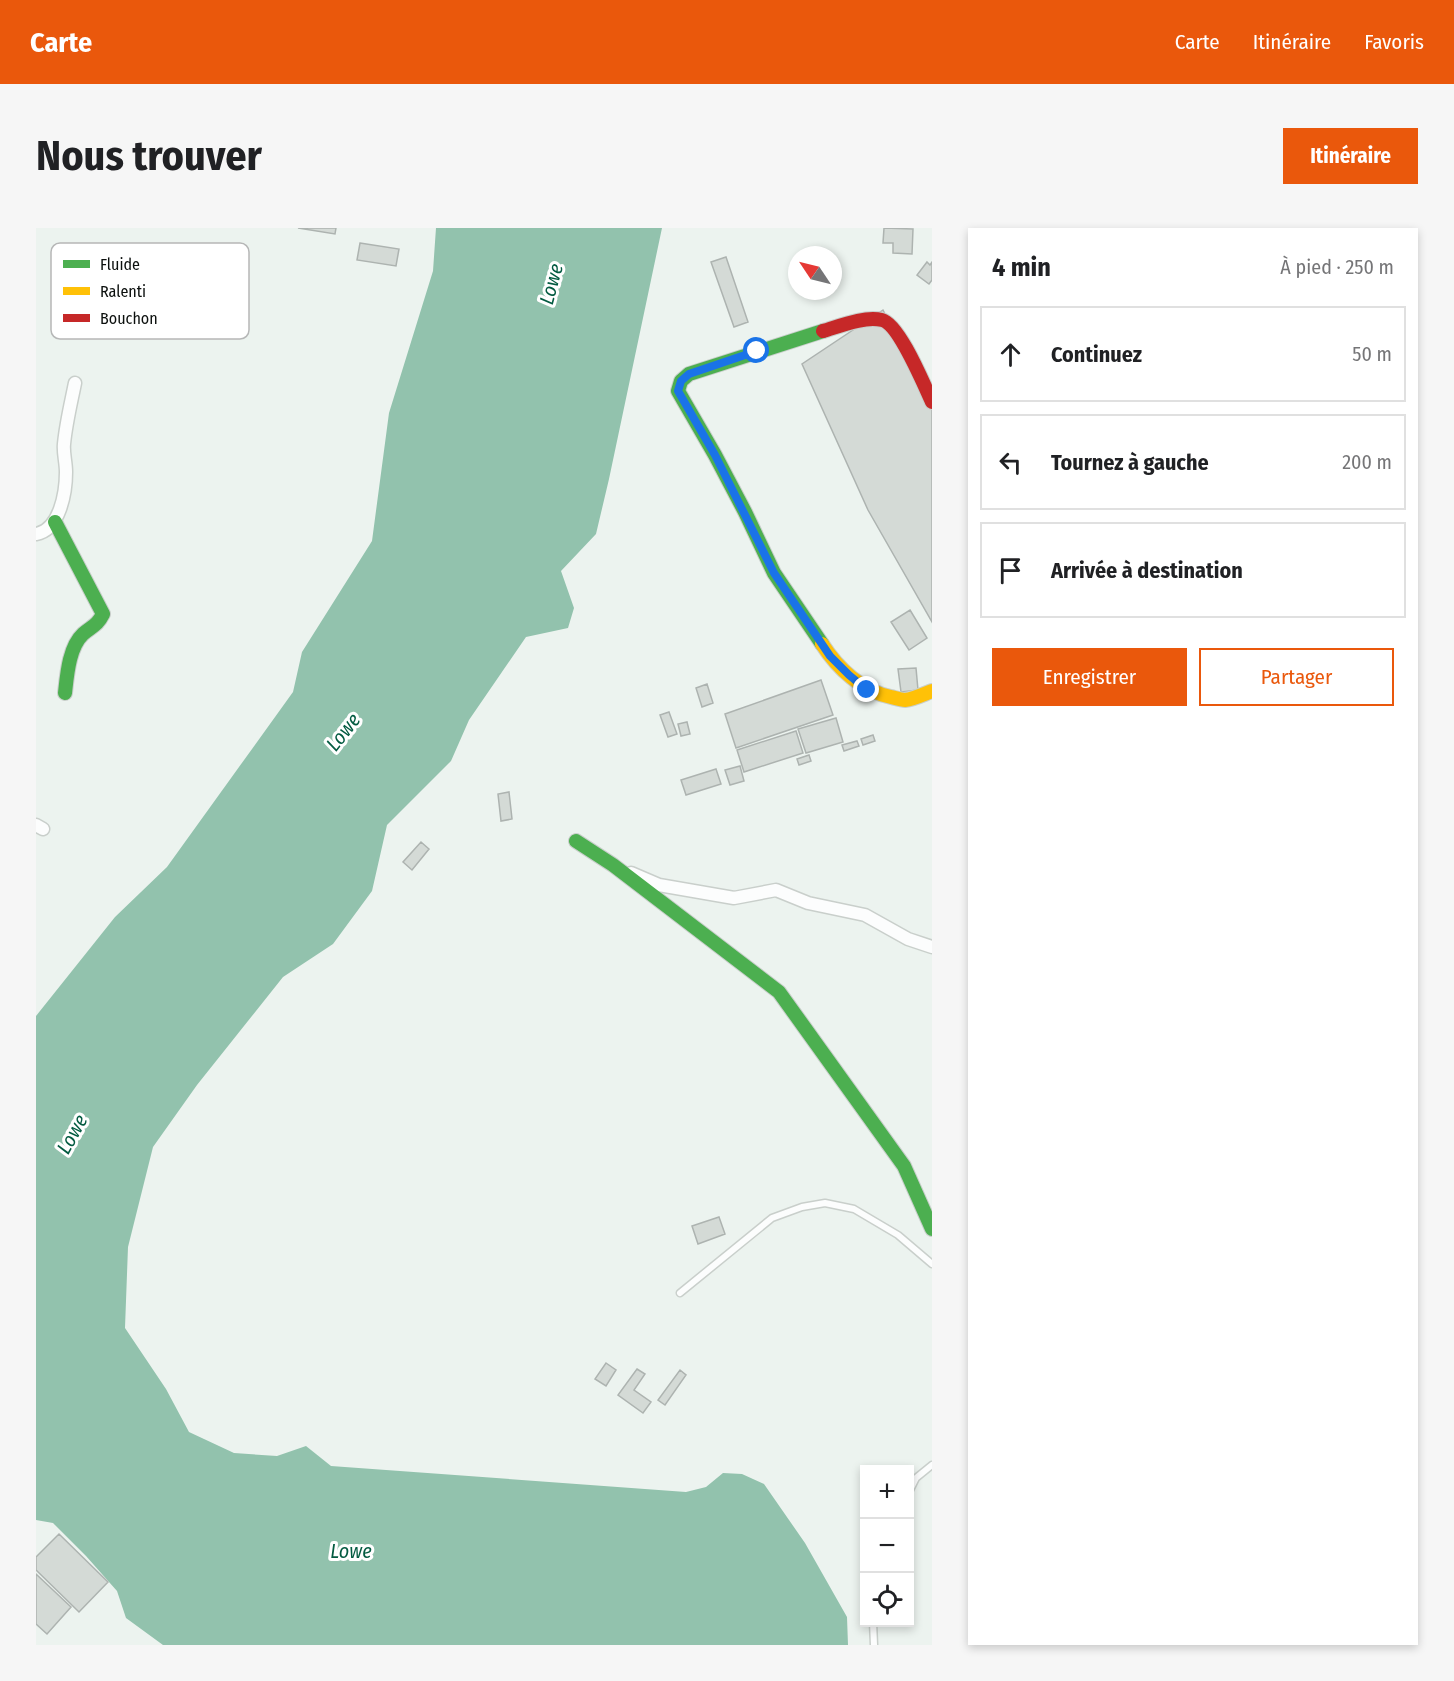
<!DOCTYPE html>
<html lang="fr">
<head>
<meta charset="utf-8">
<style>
  :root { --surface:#fff; --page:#f6f6f6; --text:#202124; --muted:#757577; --line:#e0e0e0; --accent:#ea580c }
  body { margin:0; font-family:"Fira Sans Condensed",sans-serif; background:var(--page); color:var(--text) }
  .controls { position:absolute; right:18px; bottom:18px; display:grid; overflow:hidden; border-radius:0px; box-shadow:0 3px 9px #0003 }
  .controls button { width:54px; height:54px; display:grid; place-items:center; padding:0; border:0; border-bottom:2px solid var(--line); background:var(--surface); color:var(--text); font:30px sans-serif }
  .compass { position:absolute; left:752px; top:18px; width:54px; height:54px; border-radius:50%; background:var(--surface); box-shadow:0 3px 9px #0003; rotate:305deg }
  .stop { position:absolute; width:18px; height:18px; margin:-14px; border:4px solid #1a73e8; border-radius:50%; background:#fff }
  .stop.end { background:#1a73e8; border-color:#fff; box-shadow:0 2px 6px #0008 }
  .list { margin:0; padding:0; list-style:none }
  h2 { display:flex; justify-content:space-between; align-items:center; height:78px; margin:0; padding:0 24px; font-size:26px }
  h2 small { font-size:20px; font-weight:400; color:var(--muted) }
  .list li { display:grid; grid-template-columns:39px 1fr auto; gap:18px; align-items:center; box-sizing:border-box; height:96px; margin:0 12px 12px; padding:0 12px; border:2px solid var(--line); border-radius:0px }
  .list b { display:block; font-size:22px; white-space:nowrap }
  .list em { font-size:20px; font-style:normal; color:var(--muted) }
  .actions { display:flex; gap:12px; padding:18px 24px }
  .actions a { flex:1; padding:14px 0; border:2px solid var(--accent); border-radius:0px; text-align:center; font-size:21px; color:var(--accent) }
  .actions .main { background:var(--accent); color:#fff }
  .icon { flex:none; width:33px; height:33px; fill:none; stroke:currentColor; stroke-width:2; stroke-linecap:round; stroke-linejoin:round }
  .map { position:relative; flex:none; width:896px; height:1417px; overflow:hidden; border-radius:0px }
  header { display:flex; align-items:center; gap:36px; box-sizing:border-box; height:84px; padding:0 30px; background:var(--accent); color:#fff }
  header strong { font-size:28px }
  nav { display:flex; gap:33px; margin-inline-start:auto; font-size:21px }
  .intro { display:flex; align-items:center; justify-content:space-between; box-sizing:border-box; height:144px; padding:0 36px }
  h1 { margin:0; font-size:42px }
  .button { padding:15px 27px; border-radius:0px; background:var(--accent); color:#fff; font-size:21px; font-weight:700 }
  main { display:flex; gap:36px; padding:0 36px }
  aside { flex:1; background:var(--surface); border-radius:0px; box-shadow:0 3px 9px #0003 }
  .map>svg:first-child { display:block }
  .water { fill:#92c2ad }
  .building { fill:#d4dad6; stroke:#adb3b0; stroke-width:1.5 }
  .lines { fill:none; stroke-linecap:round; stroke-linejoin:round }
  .lane-casing { stroke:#c9cfcb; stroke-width:9 }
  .street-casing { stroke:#c9cfcb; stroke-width:15 }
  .fast-casing { stroke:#c9cfcb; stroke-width:16 }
  .slow-casing { stroke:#c9cfcb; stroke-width:16 }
  .jam-casing { stroke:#c9cfcb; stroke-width:16 }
  .lane { stroke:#fcfdfd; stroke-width:6 }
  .street { stroke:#fcfdfd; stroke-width:12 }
  .fast { stroke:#4caf50; stroke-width:14 }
  .slow { stroke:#ffc107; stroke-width:14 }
  .jam { stroke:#c62828; stroke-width:14 }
  .route { stroke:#1a73e8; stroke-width:8 }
  .labels { text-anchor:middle; stroke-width:6; stroke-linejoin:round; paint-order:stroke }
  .water-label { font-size:20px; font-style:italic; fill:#035b41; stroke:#fff }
  .key { fill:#fff; stroke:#b6b7b7; stroke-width:1.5 }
  .key-label { font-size:16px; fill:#0c100e }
</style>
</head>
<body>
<header>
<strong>Carte</strong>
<nav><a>Carte</a><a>Itinéraire</a><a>Favoris</a></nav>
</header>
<div class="intro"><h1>Nous trouver</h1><a class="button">Itinéraire</a></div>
<main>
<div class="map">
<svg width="896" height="1417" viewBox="0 0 896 1417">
  <rect width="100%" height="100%" fill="#ecf3ef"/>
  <!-- water -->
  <path class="water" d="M400,0H626L573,251L560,306L525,343L538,380L532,400L490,409L433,492L415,533L351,597L336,663L297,716L247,749L161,857L117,919L92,1019L89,1100L130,1161L153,1204L198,1225L241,1228L270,1218L295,1238L650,1264L670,1259L687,1245L706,1246L728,1256L769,1315L811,1389L812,1417H127L90,1390L81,1363L50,1328L17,1295L0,1292V788L79,689L131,639L257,464L266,424L336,313L353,185L397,43Z"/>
  <!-- building -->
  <path class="building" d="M262,0H300L299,6Z
    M848,0L877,1L876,26L857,25V15H847Z
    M324,15L363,21L360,38L321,32Z
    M690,29L712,94L698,99L675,34Z
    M891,34L894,37L896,34V52L893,56L881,47Z
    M847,82L896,175V394L832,282L766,136Z
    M874,382L891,410L873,422L855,394Z
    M880,440L882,462L865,464L862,441Z
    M785,452L797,487L700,520L689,486Z
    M671,456L677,475L666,479L660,460Z
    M633,484L641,506L632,509L624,487Z
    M800,490L807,514L770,525L762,501Z
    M651,494L654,506L645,508L642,496Z
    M760,503L767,525L708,544L701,522Z
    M837,507L839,513L827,517L825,511Z
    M821,513L823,518L808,523L806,517Z
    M773,527L775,533L763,537L761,531Z
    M704,538L708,553L694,557L689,542Z
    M680,541L685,556L650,567L645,552Z
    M473,564L476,591L465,593L462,566Z
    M385,614L393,621L376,642L367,634Z
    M683,989L689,1006L662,1016L656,998Z
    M570,1135L580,1142L570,1158L559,1151Z
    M601,1141L609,1146L598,1162L615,1174L607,1185L582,1167Z
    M644,1142L650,1147L629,1177L622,1172Z
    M23,1306L72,1354L43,1384L0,1342V1329Z
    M0,1346L35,1379L11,1406L0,1396Z"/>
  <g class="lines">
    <defs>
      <path id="lane" d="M644,1065L736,990L766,979L789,975L818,981L862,1007L896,1036
        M874,1262L880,1250L896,1237
        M837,1394L838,1417"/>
      <path id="street" d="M0,306C24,302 30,264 30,244C30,234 27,225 28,216C30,195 35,175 39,155
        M0,597L7,601
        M595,645L623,657L698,670L740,662L772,675L829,687L872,711L896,719"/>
      <path id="fast" d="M19,294L67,386C61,398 56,398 47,406C33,419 31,447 29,465
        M786,416L738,345L709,284L679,227L642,163L645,153L653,146L787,103
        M540,613L577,637L743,764L868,938L896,1001"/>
      <path id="slow" d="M786,416C802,441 826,463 855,469C859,470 865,472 869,472C878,471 888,466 896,463"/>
      <path id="jam" d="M787,103C804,98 828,88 846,92C863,96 888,157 896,174"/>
    </defs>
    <!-- lane casing -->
    <use href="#lane" class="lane-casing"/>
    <!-- street casing -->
    <use href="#street" class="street-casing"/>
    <!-- fast casing -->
    <use href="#fast" class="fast-casing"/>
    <!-- slow casing -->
    <use href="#slow" class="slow-casing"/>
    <!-- jam casing -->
    <use href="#jam" class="jam-casing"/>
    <!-- lane -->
    <use href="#lane" class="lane"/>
    <!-- street -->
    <use href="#street" class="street"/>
    <!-- fast -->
    <use href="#fast" class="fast"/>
    <!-- slow -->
    <use href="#slow" class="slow"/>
    <!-- jam -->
    <use href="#jam" class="jam"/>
  </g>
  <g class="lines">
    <!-- route -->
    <path class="route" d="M721,123L653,146L645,153L642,163L679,227L738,345L794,428L813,447L831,462"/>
  </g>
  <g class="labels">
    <!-- water labels -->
    <g class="water-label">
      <text transform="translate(515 56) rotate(-75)" y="7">Lowe</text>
      <text transform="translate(307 504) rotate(-52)" y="7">Lowe</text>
      <text transform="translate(36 906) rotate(-61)" y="7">Lowe</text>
      <text x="315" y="1330">Lowe</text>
    </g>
  </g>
  <!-- legend -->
  <rect x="15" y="15" width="198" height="96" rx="9" class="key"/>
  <rect x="27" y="32" width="27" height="8" fill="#4caf50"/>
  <rect x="27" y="59" width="27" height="8" fill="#ffc107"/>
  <rect x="27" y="86" width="27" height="8" fill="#c62828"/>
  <g class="key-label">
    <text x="64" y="42">Fluide</text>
    <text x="64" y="69">Ralenti</text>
    <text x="64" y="96">Bouchon</text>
  </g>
</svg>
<div class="controls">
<button>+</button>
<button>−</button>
<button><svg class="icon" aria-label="locate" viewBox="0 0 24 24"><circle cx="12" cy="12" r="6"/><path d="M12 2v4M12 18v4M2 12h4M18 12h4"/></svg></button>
</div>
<svg class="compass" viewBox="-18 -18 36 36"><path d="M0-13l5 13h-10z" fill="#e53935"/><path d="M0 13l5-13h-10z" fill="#757577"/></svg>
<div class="stop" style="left:721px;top:123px"></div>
<div class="stop end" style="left:831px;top:462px"></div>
</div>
<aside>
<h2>4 min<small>À pied · 250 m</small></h2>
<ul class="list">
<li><svg class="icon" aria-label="ahead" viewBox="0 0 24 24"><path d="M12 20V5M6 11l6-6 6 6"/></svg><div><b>Continuez</b></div><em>50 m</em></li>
<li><svg class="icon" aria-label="left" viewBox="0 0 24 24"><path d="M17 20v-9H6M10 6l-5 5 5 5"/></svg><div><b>Tournez à gauche</b></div><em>200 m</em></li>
<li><svg class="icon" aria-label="arrive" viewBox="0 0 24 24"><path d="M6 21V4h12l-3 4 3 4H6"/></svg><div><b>Arrivée à destination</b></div></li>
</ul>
<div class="actions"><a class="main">Enregistrer</a><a>Partager</a></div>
</aside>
</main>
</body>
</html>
